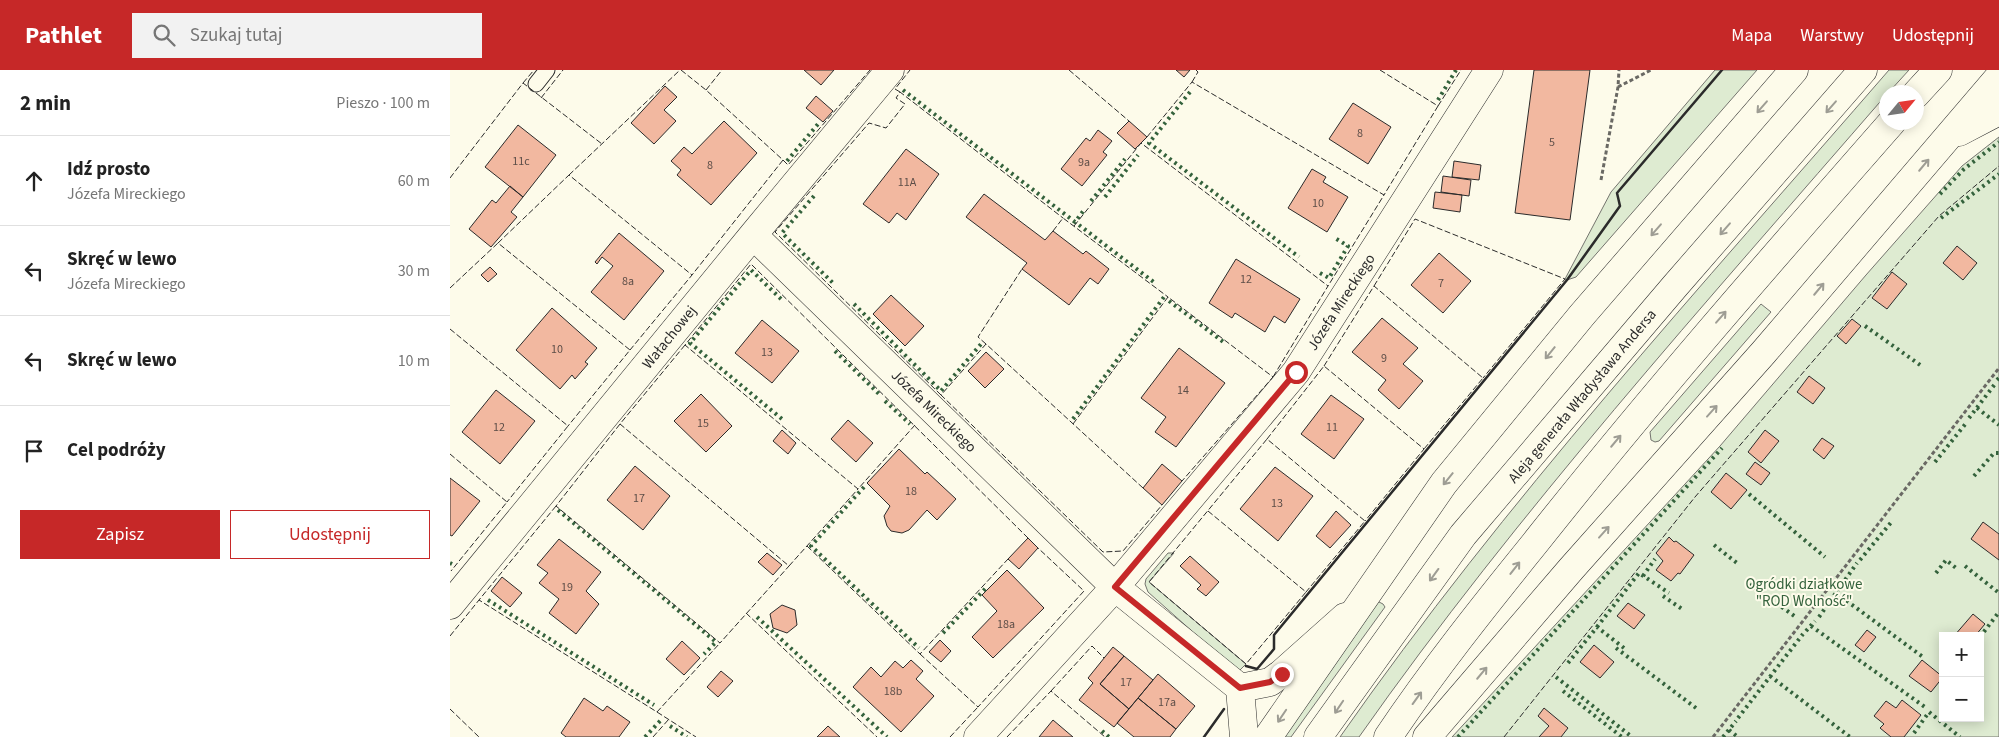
<!DOCTYPE html>
<html lang="pl">
<head>
<meta charset="utf-8">
<style>
  :root { --surface:#fff; --page:#f2f2f2; --text:#222; --muted:#767676; --line:#e0e0e0; --accent:#c62828 }
  body { margin:0; font-family:"Source Sans 3",sans-serif; background:var(--page); color:var(--text) }
  .controls { position:absolute; right:15px; bottom:15px; display:grid; overflow:hidden; border-radius:0px; box-shadow:0 2px 12px #0003 }
  .controls button { width:45px; height:45px; display:grid; place-items:center; padding:0; border:0; border-bottom:1px solid var(--line); background:var(--surface); color:var(--text); font:25px sans-serif }
  .compass { position:absolute; left:1429px; top:15px; width:45px; height:45px; border-radius:50%; background:var(--surface); box-shadow:0 2px 12px #0003; rotate:61deg }
  .stop { position:absolute; width:15px; height:15px; margin:-11px; border:4px solid #c62828; border-radius:50%; background:#fff }
  .stop.end { background:#c62828; border-color:#fff; box-shadow:0 1px 5px #0008 }
  .list { margin:0; padding:0; list-style:none }
  h2 { display:flex; justify-content:space-between; align-items:center; height:65px; margin:0; padding:0 20px; font-size:21px }
  h2 small { font-size:16px; font-weight:400; color:var(--muted) }
  .list li { display:grid; grid-template-columns:32px 1fr auto; gap:15px; align-items:center; box-sizing:border-box; height:90px; padding:0 20px; border-top:1px solid var(--line) }
  .list b { display:block; font-size:19px; white-space:nowrap }
  .list p { margin:0; font-size:16px; white-space:nowrap; color:var(--muted) }
  .list em { font-size:16px; font-style:normal; color:var(--muted) }
  .actions { display:flex; gap:10px; padding:15px 20px }
  .actions a { flex:1; padding:11px 0; border:1px solid var(--accent); border-radius:0px; text-align:center; font-size:18px; color:var(--accent) }
  .actions .main { background:var(--accent); color:#fff }
  .icon { flex:none; width:28px; height:28px; fill:none; stroke:currentColor; stroke-width:2; stroke-linecap:round; stroke-linejoin:round }
  .map { position:relative; flex:none; width:1549px; height:667px; overflow:hidden }
  header { display:flex; align-items:center; gap:30px; box-sizing:border-box; height:70px; padding:0 25px; background:var(--accent); color:#fff }
  header strong { font-size:24px }
  nav { display:flex; gap:28px; margin-inline-start:auto; font-size:18px }
  .search { width:350px; height:45px; background:var(--page); display:flex; align-items:center; gap:12px; box-sizing:border-box; padding:0 18px; border-radius:0px; color:var(--muted); font-size:19px }
  main { display:flex }
  aside { flex:1; background:var(--surface) }
  .map>svg:first-child { display:block }
  .green { fill:#deebd1; stroke:#74746e; fill-rule:evenodd }
  .building { fill:#f2b8a0; stroke:#2b2b2b }
  .lines { fill:none; stroke-linecap:round; stroke-linejoin:round }
  .lane-casing { stroke:#2b2b2b; stroke-width:17 }
  .street-casing { stroke:#2b2b2b; stroke-width:29 }
  .secondary-casing { stroke:#2b2b2b; stroke-width:29 }
  .path { stroke:#6a6964; stroke-width:3; stroke-dasharray:4 2.5; stroke-linecap:butt }
  .lane { stroke:#fdfbea; stroke-width:15 }
  .street { stroke:#fdfbea; stroke-width:28 }
  .secondary { stroke:#fdfbea; stroke-width:28 }
  .hedge { stroke:#34623c; stroke-width:4; stroke-dasharray:2.5 4; stroke-linecap:butt }
  .fence { stroke:#2b2b2b; stroke-width:1; stroke-dasharray:6 2.5; stroke-linecap:butt }
  .wall { stroke:#2b2b2b; stroke-width:2.5 }
  .oneway { stroke:#9e9d94 }
  .route { stroke:#c62828; stroke-width:6 }
  .labels { text-anchor:middle; stroke-width:4; stroke-linejoin:round; paint-order:stroke }
  .number-label { font-size:12px; fill:#5d4e48 }
  .street-label { font-size:15px; fill:#2b2b2b; stroke:#fdfbea }
  .park-label { font-size:15px; fill:#34623c; stroke:#fdfbea }
</style>
</head>
<body>
<header>
<strong>Pathlet</strong>
<div class="search"><svg class="icon" aria-label="search" viewBox="0 0 24 24"><circle cx="10" cy="10" r="6"/><path d="M15 15l6 6"/></svg>Szukaj tutaj</div>
<nav><a>Mapa</a><a>Warstwy</a><a>Udostępnij</a></nav>
</header>
<main>
<aside>
<h2>2 min<small>Pieszo · 100 m</small></h2>
<ul class="list">
<li><svg class="icon" aria-label="ahead" viewBox="0 0 24 24"><path d="M12 20V5M6 11l6-6 6 6"/></svg><div><b>Idź prosto</b><p>Józefa Mireckiego</p></div><em>60 m</em></li>
<li><svg class="icon" aria-label="left" viewBox="0 0 24 24"><path d="M17 20v-9H6M10 6l-5 5 5 5"/></svg><div><b>Skręć w lewo</b><p>Józefa Mireckiego</p></div><em>30 m</em></li>
<li><svg class="icon" aria-label="left" viewBox="0 0 24 24"><path d="M17 20v-9H6M10 6l-5 5 5 5"/></svg><div><b>Skręć w lewo</b></div><em>10 m</em></li>
<li><svg class="icon" aria-label="arrive" viewBox="0 0 24 24"><path d="M6 21V4h12l-3 4 3 4H6"/></svg><div><b>Cel podróży</b></div></li>
</ul>
<div class="actions"><a class="main">Zapisz</a><a>Udostępnij</a></div>
</aside>
<div class="map">
<svg width="1549" height="667" viewBox="0 0 1549 667">
  <rect width="100%" height="100%" fill="#fdfbea"/>
  <!-- green -->
  <path class="green" d="M1265,0H1307L1126,207L1117,210L1115,209L1161,122Z
    M1439,0H1459L1439,22H1436V25C1255,234 1068,441 909,667H890C1055,431 1251,217 1439,0Z
    M1549,67V667H1002L1270,376L1416,205L1512,96ZM1493,566H1530V648H1493Z
    M1311,234L1321,242L1209,371L1205,372L1201,370L1200,362Z
    M718,483H724L699,512L796,594L790,600L780,595L698,522L695,514L696,509Z
    M925,530L933,534L935,537L841,667H829Z"/>
  <!-- building -->
  <path class="building" d="M354,0H384L371,15Z
    M726,0H740L734,7Z
    M1084,0H1140L1120,150L1065,143Z
    M215,16L227,27L214,40L226,51L204,74L181,53Z
    M366,26L383,41L373,52L356,38Z
    M903,33L941,57L918,94L879,69Z
    M274,51L307,83L261,135L227,105L231,100L221,91L234,77L242,84Z
    M679,51L697,67L685,79L667,63Z
    M68,55L106,85L73,127L35,97Z
    M648,60L662,71L653,82L657,85L632,116L611,99L636,68L640,71Z
    M456,79L489,104L456,150L447,143L439,153L413,134Z
    M1004,91L1031,95L1029,110L1002,107Z
    M862,99L876,107L873,112L898,127L877,162L838,138Z
    M993,106L1021,110L1019,126L991,122Z
    M60,116L73,127L61,142L67,147L41,177L19,159L42,130L46,133Z
    M985,122L1012,125L1010,142L983,138Z
    M534,124L595,170L603,161L633,184L636,181L659,199L648,214L640,208L619,235L572,199L577,193L516,147Z
    M169,163L214,201L174,250L141,222L163,196L152,187L147,194L145,192Z
    M1507,176L1527,193L1513,210L1493,193Z
    M989,183L1021,211L993,243L961,215Z
    M786,189L850,229L835,253L824,246L815,262L785,243L782,248L759,233Z
    M40,197L47,204L38,212L31,205Z
    M1442,202L1457,214L1437,239L1422,228Z
    M441,225L474,256L455,276L423,244Z
    M102,238L147,278L135,292L138,294L125,309L122,305L110,319L66,280Z
    M932,248L968,278L953,294L973,311L949,339L928,320L936,310L902,282Z
    M1402,249L1411,256L1396,274L1387,266Z
    M312,250L349,281L322,313L285,283Z
    M729,278L775,313L726,377L705,362L716,347L691,328Z
    M536,282L554,299L535,318L518,301Z
    M1359,306L1375,318L1363,334L1347,322Z
    M46,320L85,351L50,394L12,362Z
    M251,324L282,356L256,382L224,351Z
    M881,325L914,349L884,389L851,364Z
    M398,350L423,373L406,392L381,369Z
    M332,360L346,373L338,384L323,371Z
    M1315,360L1329,371L1311,393L1298,382Z
    M1372,368L1384,376L1374,389L1363,380Z
    M449,379L475,404L477,402L506,429L487,450L477,440L459,460L452,463L441,461L437,456L434,446L440,436L417,413Z
    M1305,392L1320,403L1311,415L1296,404Z
    M712,394L732,411L712,435L693,418Z
    M185,396L220,426L193,460L157,430Z
    M825,397L863,426L828,471L790,439Z
    M1276,403L1297,420L1281,439L1261,422Z
    M0,408L30,431L2,466L0,465Z
    M886,441L901,455L880,478L866,466Z
    M1533,452L1549,464V490L1521,469Z
    M1219,467L1224,472L1226,471L1244,485L1230,504L1228,503L1221,511L1206,500L1213,491L1206,483Z
    M578,468L588,478L569,499L558,489Z
    M109,469L151,502L136,521L149,534L126,564L99,543L109,529L89,513L98,503L87,495Z
    M317,483L332,495L323,505L308,492Z
    M740,486L769,512L756,526L747,519L751,515L730,496Z
    M557,500L594,538L543,588L522,567L547,541L532,525Z
    M52,507L72,523L60,537L41,521Z
    M1178,533L1195,545L1184,559L1167,546Z
    M332,535L345,540L347,555L337,563L323,558L320,544Z
    M1523,544L1535,554L1525,566H1504Z
    M1417,560L1426,567L1414,582L1405,575Z
    M490,570L501,581L491,592L479,582Z
    M232,571L250,588L234,605L216,589Z
    M1144,575L1164,592L1150,608L1130,592Z
    M663,577L674,586L650,614L679,639L664,657L629,630L643,613L638,608Z
    M674,586L703,610L679,639L650,614Z
    M461,590L473,601L466,609L484,626L451,662L403,617L421,597L431,607L445,591L453,598Z
    M1472,590L1493,607L1481,622L1459,606Z
    M271,601L283,611L268,627L257,617Z
    M708,604L745,636L726,659L688,628Z
    M134,628L153,641L157,636L180,652L169,667H116L111,663Z
    M688,628L726,659L720,667H684L667,653Z
    M1452,630L1471,645L1454,667H1441L1430,658L1434,654L1424,646L1436,631L1446,638Z
    M1094,638L1118,658L1111,667H1089L1099,656L1088,646Z
    M603,650L623,667H589Z
    M378,656L390,667H367Z"/>
  <g class="lines">
    <defs>
      <path id="lane" d="M86,14L97,0"/>
      <path id="street" d="M303,165L665,517L790,618
        M0,535L303,165L440,0
        M790,618L820,612L831,604L895,547
        M790,618L794,667
        M528,667L665,517L846,302L1039,0"/>
      <path id="secondary" d="M1466,24L1488,0
        M1509,62L1549,41
        M818,667L994,413L1132,245L1344,0
        M868,667L1013,465L1225,216L1413,0
        M938,667C983,600 1034,536 1085,473C1199,329 1320,191 1442,52
        M977,667L1121,499L1314,282L1549,7"/>
    </defs>
    <!-- lane casing -->
    <use href="#lane" class="lane-casing"/>
    <!-- street casing -->
    <use href="#street" class="street-casing"/>
    <!-- secondary casing -->
    <use href="#secondary" class="secondary-casing"/>
    <!-- path -->
    <path class="path" d="M1168,17L1201,0
      M1151,110L1168,17L1169,0
      M1263,667L1549,298"/>
    <!-- lane -->
    <use href="#lane" class="lane"/>
    <!-- street -->
    <use href="#street" class="street"/>
    <!-- secondary -->
    <use href="#secondary" class="secondary"/>
    <!-- hedge -->
    <path class="hedge" d="M453,20L625,152L634,140
      M740,22L699,73L849,187
      M988,30L1006,0
      M337,91L368,54
      M1490,124L1514,99L1549,72
      M364,126L332,163L385,215
      M655,127L688,85
      M641,131L675,89
      M1491,148L1549,104
      M629,155L705,213
      M870,203L879,208L898,176L885,168
      M331,229L301,200L240,273L332,349
      M719,231L776,274
      M404,234L491,321L531,274
      M1415,256L1473,297
      M385,281L431,326
      M1547,310L1549,308
      M435,331L460,354
      M1527,338L1549,355
      M1519,348L1545,314
      M623,349L714,227
      M1485,392L1517,352
      M1524,406L1544,383H1549
      M414,417L361,476L469,578
      M1299,424L1375,487
      M108,440L266,572L254,584
      M1264,475L1287,493
      M1410,490L1443,450
      M0,493L2,494
      M1515,496L1549,523
      M1486,503L1496,490L1506,498
      M1193,506L1205,489
      M1300,514L1347,548
      M1386,523L1473,587
      M1213,526L1232,539
      M38,530L204,635
      M307,547L437,667
      M1369,547L1407,493
      M1361,556L1475,637
      M1147,557L1189,503L1219,523
      M1356,561L1365,551
      M493,563L537,517
      M1530,567L1549,542
      M1166,578L1246,638
      M1118,593L1147,557L1174,578
      M1320,606L1400,667
      M1106,607L1182,667
      M1113,621L1172,667
      M1288,648L1353,564
      M220,656L237,667
      M1279,660L1288,667
      M652,661L659,667
      M1464,663L1479,642L1510,667
      M195,667L211,650
      M1008,667L1272,378
      M1273,667L1286,651"/>
    <!-- fence -->
    <path class="fence" d="M231,0L256,20L333,90L242,205
      M619,0L679,51
      M930,0L988,36L934,125
      M742,12L748,2L746,0
      M73,13L84,0
      M256,20L272,0
      M450,22L445,19L460,0
      M91,28L113,0
      M988,36L1011,0
      M697,67L742,12L934,125L878,216
      M333,90L338,95L420,0
      M119,105L230,0
      M0,108L73,13L152,74
      M624,156L691,73L878,216L823,307
      M603,161L613,148L718,227
      M48,173L119,105L242,205L180,280
      M924,216L965,149L1115,209L1033,308
      M0,218L48,173L180,280L118,356
      M0,259L118,356L57,432
      M536,274L528,267L572,199
      M235,275L170,354L339,496L408,419
      M874,296L924,216L1033,308L974,379
      M491,325L325,162L419,53L436,58L455,34L446,28L450,22L613,148
      M170,354L106,436L270,573L339,496
      M623,354L718,227L823,307L732,411
      M465,355L408,419L235,275L301,194L578,468
      M817,369L874,296L974,379L915,451
      M0,384L57,432L1,501
      M693,418L536,274L491,325L653,482L673,481L712,435
      M106,436L29,530L207,642L270,573
      M758,441L856,522L796,594L699,512L817,369L915,451L856,522
      M357,476L470,584L558,489
      M296,543L427,667
      M0,566L29,530
      M470,584L528,637L634,521L588,478
      M601,621L642,576L654,588
      M0,639L29,667
      M207,642L246,667
      M203,667L219,649
      M500,667L528,637
      M557,667L601,621L655,667
      M1054,667L1245,427L1489,146L1549,96"/>
    <!-- wall -->
    <path class="wall" d="M796,596L807,599L824,579V565L1117,210L1170,136L1167,123L1272,0
      M754,667L774,639"/>
  </g>
  <!-- one-way arrows -->
  <defs><path id="oneway-shaft" d="M-6 0H5M1.5-3L5.5 0L1.5 3" fill="none" stroke-width="1.6" stroke-linecap="round" stroke-linejoin="round" transform="scale(1.25)"/></defs>
  <g class="oneway">
    <use href="#oneway-shaft" transform="translate(1312 37) rotate(131)"/>
    <use href="#oneway-shaft" transform="translate(1381 37) rotate(131)"/>
    <use href="#oneway-shaft" transform="translate(1474 95) rotate(-50)"/>
    <use href="#oneway-shaft" transform="translate(1275 159) rotate(131)"/>
    <use href="#oneway-shaft" transform="translate(1206 160) rotate(131)"/>
    <use href="#oneway-shaft" transform="translate(1369 219) rotate(-50)"/>
    <use href="#oneway-shaft" transform="translate(1271 247) rotate(-49)"/>
    <use href="#oneway-shaft" transform="translate(1100 283) rotate(129)"/>
    <use href="#oneway-shaft" transform="translate(1262 341) rotate(-48)"/>
    <use href="#oneway-shaft" transform="translate(1166 371) rotate(-50)"/>
    <use href="#oneway-shaft" transform="translate(998 409) rotate(129)"/>
    <use href="#oneway-shaft" transform="translate(1154 462) rotate(-48)"/>
    <use href="#oneway-shaft" transform="translate(1065 498) rotate(-52)"/>
    <use href="#oneway-shaft" transform="translate(984 505) rotate(126)"/>
    <use href="#oneway-shaft" transform="translate(1032 603) rotate(-50)"/>
    <use href="#oneway-shaft" transform="translate(967 628) rotate(-54)"/>
    <use href="#oneway-shaft" transform="translate(889 637) rotate(124)"/>
    <use href="#oneway-shaft" transform="translate(832 646) rotate(124)"/>
  </g>
  <g class="lines">
    <!-- route -->
    <path class="route" d="M832,604L820,612L790,618L665,517L846,302"/>
  </g>
  <g class="labels">
    <!-- number labels -->
    <g class="number-label">
      <text x="910" y="67">8</text>
      <text x="1102" y="76">5</text>
      <text x="71" y="95">11c</text>
      <text x="634" y="96">9a</text>
      <text x="260" y="99">8</text>
      <text x="457" y="116">11A</text>
      <text x="868" y="137">10</text>
      <text x="796" y="213">12</text>
      <text x="178" y="215">8a</text>
      <text x="991" y="217">7</text>
      <text x="107" y="283">10</text>
      <text x="317" y="286">13</text>
      <text x="934" y="292">9</text>
      <text x="733" y="324">14</text>
      <text x="253" y="357">15</text>
      <text x="49" y="361">12</text>
      <text x="882" y="361">11</text>
      <text x="461" y="425">18</text>
      <text x="189" y="432">17</text>
      <text x="827" y="437">13</text>
      <text x="117" y="521">19</text>
      <text x="556" y="558">18a</text>
      <text x="676" y="616">17</text>
      <text x="443" y="625">18b</text>
      <text x="717" y="636">17a</text>
    </g>
    <!-- street labels -->
    <g class="street-label">
      <text transform="translate(891 232) rotate(-57)" y="5">Józefa Mireckiego</text>
      <text transform="translate(219 267) rotate(-51)" y="5">Wałachowej</text>
      <text transform="translate(1132 326) rotate(-50)" y="5">Aleja generała Władysława Andersa</text>
      <text transform="translate(484 341) rotate(44)" y="5">Józefa Mireckiego</text>
    </g>
    <!-- park labels -->
    <g class="park-label">
      <text x="1354" y="519">Ogródki działkowe<tspan x="1354" dy="17">"ROD Wolność"</tspan></text>
    </g>
  </g>
</svg>
<div class="controls">
<button>+</button>
<button>−</button>
</div>
<svg class="compass" viewBox="-18 -18 36 36"><path d="M0-13l5 13h-10z" fill="#e53935"/><path d="M0 13l5-13h-10z" fill="#767676"/></svg>
<div class="stop" style="left:846px;top:302px"></div>
<div class="stop end" style="left:832px;top:604px"></div>
</div>
</main>
</body>
</html>
